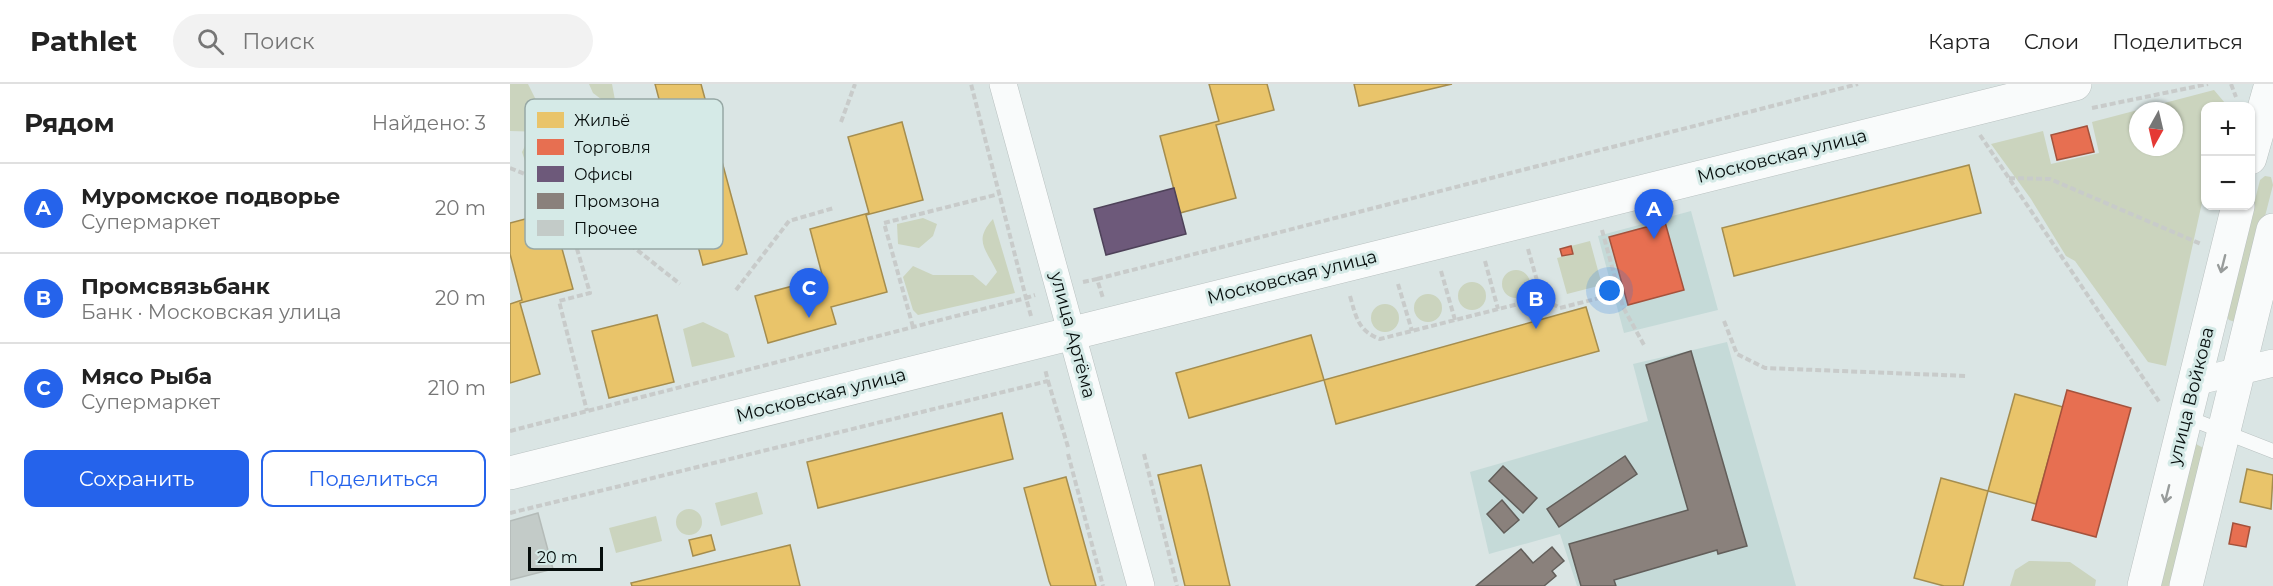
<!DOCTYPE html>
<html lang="ru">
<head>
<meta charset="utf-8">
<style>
  :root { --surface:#fff; --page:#f2f2f2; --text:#222; --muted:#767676; --line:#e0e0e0; --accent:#2563eb }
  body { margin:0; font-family:Montserrat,sans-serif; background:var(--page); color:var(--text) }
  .controls { position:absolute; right:18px; top:18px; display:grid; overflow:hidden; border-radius:12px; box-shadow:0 2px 4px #0004 }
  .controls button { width:54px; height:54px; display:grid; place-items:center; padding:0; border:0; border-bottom:2px solid var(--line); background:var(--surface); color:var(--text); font:30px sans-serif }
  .compass { position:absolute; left:1619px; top:18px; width:54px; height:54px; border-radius:50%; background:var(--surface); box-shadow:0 2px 4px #0004; rotate:188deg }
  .scale { position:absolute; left:18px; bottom:15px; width:75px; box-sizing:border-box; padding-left:6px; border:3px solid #060d0c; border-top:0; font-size:16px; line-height:21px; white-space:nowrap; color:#060d0c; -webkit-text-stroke:4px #d5eae7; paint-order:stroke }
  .you { position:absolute; left:1100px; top:207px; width:21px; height:21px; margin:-15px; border:4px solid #fff; border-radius:50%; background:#1a73e8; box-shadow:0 0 0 9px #1a73e833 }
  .badge { display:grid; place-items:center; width:39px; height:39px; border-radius:50%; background:var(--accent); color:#fff; font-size:20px; font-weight:700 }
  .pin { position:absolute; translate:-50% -50px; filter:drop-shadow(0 2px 3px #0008) }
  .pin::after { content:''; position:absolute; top:32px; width:21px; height:18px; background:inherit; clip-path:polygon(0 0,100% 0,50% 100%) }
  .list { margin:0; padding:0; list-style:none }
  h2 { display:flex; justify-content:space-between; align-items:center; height:78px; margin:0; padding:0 24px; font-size:26px }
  h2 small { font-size:20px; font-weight:400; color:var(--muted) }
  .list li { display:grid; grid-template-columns:39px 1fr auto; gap:18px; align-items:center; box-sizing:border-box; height:90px; padding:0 24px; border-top:2px solid var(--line) }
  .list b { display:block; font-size:22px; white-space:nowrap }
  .list p { margin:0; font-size:20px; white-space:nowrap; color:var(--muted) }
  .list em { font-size:20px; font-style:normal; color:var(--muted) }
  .actions { display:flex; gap:12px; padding:18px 24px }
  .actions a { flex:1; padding:14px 0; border:2px solid var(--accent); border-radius:12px; text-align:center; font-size:21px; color:var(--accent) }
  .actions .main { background:var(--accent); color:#fff }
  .icon { flex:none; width:33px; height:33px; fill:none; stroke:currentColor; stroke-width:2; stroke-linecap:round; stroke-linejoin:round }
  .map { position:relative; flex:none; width:1763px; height:502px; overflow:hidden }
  header { display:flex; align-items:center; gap:36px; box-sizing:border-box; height:84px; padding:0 30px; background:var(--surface); border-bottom:2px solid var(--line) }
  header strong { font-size:28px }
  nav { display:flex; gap:33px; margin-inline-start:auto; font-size:21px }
  .search { width:420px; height:54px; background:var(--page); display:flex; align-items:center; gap:15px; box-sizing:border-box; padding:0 21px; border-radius:33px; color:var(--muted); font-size:22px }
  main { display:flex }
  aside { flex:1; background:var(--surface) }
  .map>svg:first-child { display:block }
  .built { fill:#c5dad8 }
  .green { fill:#cbd4be; fill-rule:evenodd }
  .homes { fill:#e9c46a; stroke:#a58d4e; stroke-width:1.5 }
  .shops { fill:#e76f51; stroke:#a4523c; stroke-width:1.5 }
  .offices { fill:#6d597a; stroke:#4e4259; stroke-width:1.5 }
  .industry { fill:#8a817c; stroke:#625e5a; stroke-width:1.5 }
  .building { fill:#c3cbc8; stroke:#b4bbb8; stroke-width:1.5 }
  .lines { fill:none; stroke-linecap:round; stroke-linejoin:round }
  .lane-casing { stroke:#b9c1c0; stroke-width:15 }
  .street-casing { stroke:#b9c1c0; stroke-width:28 }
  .secondary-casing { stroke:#b9c1c0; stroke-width:34 }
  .path { stroke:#c8cbca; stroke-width:4; stroke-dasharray:6 3; stroke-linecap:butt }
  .lane { stroke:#f9fbfb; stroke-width:14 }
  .street { stroke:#f9fbfb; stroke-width:27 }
  .secondary { stroke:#f9fbfb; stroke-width:33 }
  .oneway { stroke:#989c9b }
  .labels { text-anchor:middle; stroke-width:6; stroke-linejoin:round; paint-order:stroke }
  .street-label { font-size:18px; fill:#060d0c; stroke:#d5eae7 }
  .key { fill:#d5eae7; stroke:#97a8a5; stroke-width:1.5 }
  .key-label { font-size:16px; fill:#060d0c }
</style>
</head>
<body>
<header>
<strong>Pathlet</strong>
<div class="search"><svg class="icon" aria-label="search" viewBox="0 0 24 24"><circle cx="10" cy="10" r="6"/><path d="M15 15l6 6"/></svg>Поиск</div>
<nav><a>Карта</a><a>Слои</a><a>Поделиться</a></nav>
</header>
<main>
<aside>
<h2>Рядом<small>Найдено: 3</small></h2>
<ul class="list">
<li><span class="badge">A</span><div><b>Муромское подворье</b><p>Супермаркет</p></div><em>20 m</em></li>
<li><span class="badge">B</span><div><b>Промсвязьбанк</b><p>Банк · Московская улица</p></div><em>20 m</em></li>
<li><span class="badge">C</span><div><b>Мясо Рыба</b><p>Супермаркет</p></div><em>210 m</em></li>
</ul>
<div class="actions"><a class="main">Сохранить</a><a>Поделиться</a></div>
</aside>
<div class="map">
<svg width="1763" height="502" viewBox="0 0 1763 502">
  <rect width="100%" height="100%" fill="#dae5e4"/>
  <!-- built -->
  <path class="built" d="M1181,127L1208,226L1114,249L1088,152Z
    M1217,258L1286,502H1067L1050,450L979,470L960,388L1138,337L1123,280Z"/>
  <!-- green -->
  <path class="green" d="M0,0H18L30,24L35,48L0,47Z
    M79,0H102L107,27L83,9Z
    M1704,6L1715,19L1714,22H1696L1695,105L1656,282L1638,278L1565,177L1556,172L1521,115L1481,60L1533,47L1541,80L1589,69L1582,38ZM1628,27H1664V63H1628Z
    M17,58C33,57 40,66 44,81L40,86L29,87L15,77L12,68Z
    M1755,92L1761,93L1763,101L1729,234L1725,238L1719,236L1716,231L1750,96Z
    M413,134L427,140L423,152L409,164L388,160L387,140Z
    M483,135L505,209L408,231L403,226L393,193L403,182L423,191H463L476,202L487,188C476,165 463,157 483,135Z
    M1080,157L1092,201L1057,210L1047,174L1063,170L1061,162Z
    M992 200a14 14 0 1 1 28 0a14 14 0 1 1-28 0Z
    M948 212a14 14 0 1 1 28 0a14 14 0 1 1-28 0Z
    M904 224a14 14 0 1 1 28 0a14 14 0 1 1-28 0Z
    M861 234a14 14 0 1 1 28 0a14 14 0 1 1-28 0Z
    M193,238L218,250L225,273L182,283L173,245Z
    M1686,360L1695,365L1662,502H1648Z
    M247,408L253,430L211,442L205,419Z
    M166 438a13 13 0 1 1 26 0a13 13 0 1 1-26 0Z
    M146,432L152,457L106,469L99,444Z
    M1519,477L1560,478L1586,496L1585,502H1500L1505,486Z"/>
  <!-- homes -->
  <path class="homes" d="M145,0H191L237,170L193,181Z
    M699,0H757L764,26L706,41L726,114L670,129L650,52L709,37Z
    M844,0H942L849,22Z
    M392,38L413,116L356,131L377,208L321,223L326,240L258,259L245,212L313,194L300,145L359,129L338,53Z
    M1459,81L1471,129L1224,192L1212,144Z
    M42,128L63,205L10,219L30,290L0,299V220L12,216L0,170V139Z
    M1076,223L1089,267L826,340L814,296Z
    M147,231L164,298L99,314L82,247Z
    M801,251L814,296L679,334L666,289Z
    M1505,310L1553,323L1526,420L1478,407Z
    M492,329L503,375L308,424L297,378Z
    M691,381L698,409L720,502H675L648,391Z
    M1737,385L1763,391L1761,425L1730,418Z
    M556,393L586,502H541L539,497L514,404Z
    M1431,394L1478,407L1453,502H1434L1404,494Z
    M201,451L205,466L183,472L179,456Z
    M280,461L290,502H122L121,499Z"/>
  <!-- shops -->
  <path class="shops" d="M1577,42L1584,68L1547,76L1541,51Z
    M1155,138L1174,206L1118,221L1099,153Z
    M1061,162L1063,170L1052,172L1050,165Z
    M1557,306L1621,324L1586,453L1522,436Z
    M1723,439L1740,443L1736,463L1719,460Z"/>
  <!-- offices -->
  <path class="offices" d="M664,104L676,150L596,171L584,125Z"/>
  <!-- industry -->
  <path class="industry" d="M1181,267L1237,462L1208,470L1207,466L1104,496L1106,502H1071L1059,460L1178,426L1136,281Z
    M1115,372L1127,390L1049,443L1037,425Z
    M993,382L1027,414L1013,429L979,397Z
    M992,416L1009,436L994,449L977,430Z
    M1042,463L1054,477L1042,487L1046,492L1034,502H966L1011,465L1023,479Z"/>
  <!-- building -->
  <path class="building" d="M28,429L43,485L0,496V437Z"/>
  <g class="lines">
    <defs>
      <path id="lane" d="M1676,333L1763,367"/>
      <path id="street" d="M493,0L631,502
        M1684,298L1763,279"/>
      <path id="secondary" d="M1740,74L1761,0
        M0,389L1565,0
        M1634,502L1728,122
        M1676,502L1763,146"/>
    </defs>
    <!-- lane casing -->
    <use href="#lane" class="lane-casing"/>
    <!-- street casing -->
    <use href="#street" class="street-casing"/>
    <!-- secondary casing -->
    <use href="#secondary" class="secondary-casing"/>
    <!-- path -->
    <path class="path" d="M1721,0L1726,13
      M1582,24L1698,0
      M331,38L345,0
      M1470,51L1650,319
      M0,84L49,104L170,200
      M1499,94L1540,95L1691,160
      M49,104L80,209L49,217L77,327
      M1092,146L1113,223L1134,261
      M1018,165L1032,214
      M975,177L988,225
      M931,187L945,236
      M587,195L1348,0
      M573,198L587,195L593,214
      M888,200L902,247
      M226,206L279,137L324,124
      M840,212C846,233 848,247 870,255L1032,214L1050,224L1109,209
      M521,232L516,214L525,211
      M1214,237L1227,270L1255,284L1457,292
      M403,243L374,139L489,110
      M538,297L558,363
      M0,347L516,214L461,0
      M558,370L593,502
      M634,370L667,502
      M0,429L538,297L535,285"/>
    <!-- lane -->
    <use href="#lane" class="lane"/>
    <!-- street -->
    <use href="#street" class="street"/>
    <!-- secondary -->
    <use href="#secondary" class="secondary"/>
  </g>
  <!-- one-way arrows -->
  <defs><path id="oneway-shaft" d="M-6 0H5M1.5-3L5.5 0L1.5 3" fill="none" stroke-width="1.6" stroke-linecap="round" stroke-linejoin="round" transform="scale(1.5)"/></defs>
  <g class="oneway">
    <use href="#oneway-shaft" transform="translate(1713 180) rotate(104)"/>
    <use href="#oneway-shaft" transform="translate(1657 410) rotate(104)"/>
  </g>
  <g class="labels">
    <!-- street labels -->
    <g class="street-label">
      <text transform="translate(1272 72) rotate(-14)" y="6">Московская улица</text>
      <text transform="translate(782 193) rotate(-14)" y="6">Московская улица</text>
      <text transform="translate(563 251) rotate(75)" y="6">улица Артёма</text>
      <text transform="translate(311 311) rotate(-14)" y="6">Московская улица</text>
      <text transform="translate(1681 312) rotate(-76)" y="6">улица Войкова</text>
    </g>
  </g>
  <!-- legend -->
  <rect x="15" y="15" width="198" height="150" rx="9" class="key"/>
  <rect x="27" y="28" width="27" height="16" fill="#e9c46a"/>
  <rect x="27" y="55" width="27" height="16" fill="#e76f51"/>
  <rect x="27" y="82" width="27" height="16" fill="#6d597a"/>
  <rect x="27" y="109" width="27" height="16" fill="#8a817c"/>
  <rect x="27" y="136" width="27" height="16" fill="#c3cbc8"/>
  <g class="key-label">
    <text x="64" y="42">Жильё</text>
    <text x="64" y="69">Торговля</text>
    <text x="64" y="96">Офисы</text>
    <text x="64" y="123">Промзона</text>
    <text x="64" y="150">Прочее</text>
  </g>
</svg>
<div class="controls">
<button>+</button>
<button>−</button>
</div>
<svg class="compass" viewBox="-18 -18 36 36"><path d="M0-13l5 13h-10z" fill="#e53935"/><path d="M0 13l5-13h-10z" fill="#767676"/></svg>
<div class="scale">20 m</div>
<div class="you"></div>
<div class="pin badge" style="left:1144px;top:155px">A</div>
<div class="pin badge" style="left:1026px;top:245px">B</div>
<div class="pin badge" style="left:299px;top:234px">C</div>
</div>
</main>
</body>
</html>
